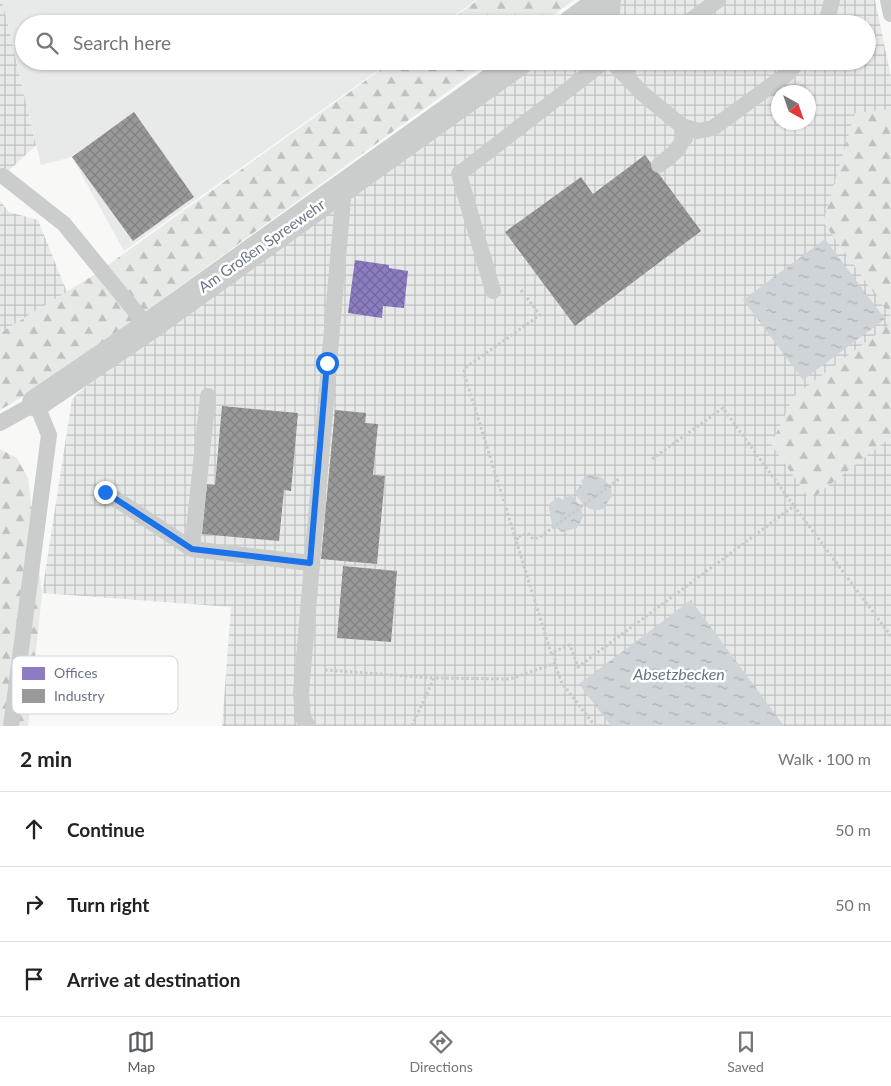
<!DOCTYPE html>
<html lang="en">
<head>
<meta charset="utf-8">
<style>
  :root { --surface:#fff; --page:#f6f6f6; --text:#222; --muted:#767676; --line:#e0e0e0; --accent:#585c61 }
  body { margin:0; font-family:Lato,sans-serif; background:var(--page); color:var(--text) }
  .compass { position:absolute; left:771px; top:85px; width:45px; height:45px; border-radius:50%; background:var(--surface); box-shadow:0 1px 4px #0004; rotate:140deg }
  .stop { position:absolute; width:15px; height:15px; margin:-11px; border:4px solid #1a73e8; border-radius:50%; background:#fff }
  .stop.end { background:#1a73e8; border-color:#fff; box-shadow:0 1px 5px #0008 }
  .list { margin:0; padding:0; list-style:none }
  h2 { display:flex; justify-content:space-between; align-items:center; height:65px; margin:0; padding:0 20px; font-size:21px }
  h2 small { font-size:16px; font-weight:400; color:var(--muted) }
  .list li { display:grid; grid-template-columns:32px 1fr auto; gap:15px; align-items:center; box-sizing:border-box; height:75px; padding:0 20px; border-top:1px solid var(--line) }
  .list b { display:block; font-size:19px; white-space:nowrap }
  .list em { font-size:16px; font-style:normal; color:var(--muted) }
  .icon { flex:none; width:28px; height:28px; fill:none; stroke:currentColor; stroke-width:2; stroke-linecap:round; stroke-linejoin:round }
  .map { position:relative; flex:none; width:891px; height:726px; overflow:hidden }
  .search { position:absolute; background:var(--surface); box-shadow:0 1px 4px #0004; left:15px; right:15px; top:15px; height:55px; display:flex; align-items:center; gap:12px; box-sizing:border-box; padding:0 18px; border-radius:28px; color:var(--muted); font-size:19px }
  .sheet { height:290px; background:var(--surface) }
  nav { display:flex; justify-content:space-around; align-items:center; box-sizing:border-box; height:70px; border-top:1px solid var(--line); background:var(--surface); font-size:14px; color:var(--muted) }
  nav a { display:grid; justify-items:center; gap:2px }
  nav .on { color:var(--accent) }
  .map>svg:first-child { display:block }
  .built { fill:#e8e9e9 }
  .industrial { fill:url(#industrial-grid); fill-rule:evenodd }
  .forest { fill:url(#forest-firs) }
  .water { fill:url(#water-ripples) }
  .offices { fill:url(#offices-cross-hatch) }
  .industry { fill:url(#industry-cross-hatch) }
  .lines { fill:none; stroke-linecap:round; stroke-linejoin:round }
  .path { stroke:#c8c9cb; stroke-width:3; stroke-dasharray:2.5 2.5; stroke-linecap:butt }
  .lane { stroke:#cbcccc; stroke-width:16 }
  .street { stroke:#cbcccc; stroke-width:28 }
  .route { stroke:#1a73e8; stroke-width:6 }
  .labels { text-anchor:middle; stroke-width:5; stroke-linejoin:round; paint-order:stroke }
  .street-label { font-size:15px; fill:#697586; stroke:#fff }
  .water-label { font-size:16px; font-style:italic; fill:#657681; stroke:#fff }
  .key { fill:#fff; stroke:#d2d6db; stroke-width:1 }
  .key-label { font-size:14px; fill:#697586 }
</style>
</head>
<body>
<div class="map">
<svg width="891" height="726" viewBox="0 0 891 726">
  <defs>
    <pattern id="industrial-grid" width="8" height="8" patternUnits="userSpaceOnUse" patternTransform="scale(1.25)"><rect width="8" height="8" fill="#e8e9e9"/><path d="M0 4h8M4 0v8" fill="none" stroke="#c0c1c2"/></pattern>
    <pattern id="forest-firs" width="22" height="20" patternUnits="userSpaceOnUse" patternTransform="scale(1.25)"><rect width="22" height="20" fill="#e6e9e5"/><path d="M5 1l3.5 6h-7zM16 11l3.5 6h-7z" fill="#bec1bf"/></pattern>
    <pattern id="water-ripples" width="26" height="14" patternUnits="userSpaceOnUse" patternTransform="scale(1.25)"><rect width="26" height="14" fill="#ced4d8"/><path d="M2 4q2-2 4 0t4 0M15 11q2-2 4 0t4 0" fill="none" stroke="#abb1b5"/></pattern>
    <pattern id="offices-cross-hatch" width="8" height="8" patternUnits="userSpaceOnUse" patternTransform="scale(1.25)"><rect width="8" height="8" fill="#8e7cc3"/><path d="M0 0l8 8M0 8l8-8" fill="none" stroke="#72669c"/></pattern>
    <pattern id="industry-cross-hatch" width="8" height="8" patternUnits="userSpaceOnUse" patternTransform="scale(1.25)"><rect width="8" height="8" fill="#999"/><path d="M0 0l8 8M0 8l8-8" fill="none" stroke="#818182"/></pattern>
  </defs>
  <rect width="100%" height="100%" fill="#f8f8f7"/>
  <!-- built -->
  <path class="built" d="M2,0H476L443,24H24V61H391L124,251L72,157L41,165Z"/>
  <!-- industrial -->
  <path class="industrial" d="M0,0H2L36,145L0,179Z
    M618,0H875L891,77V726H222L231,607L42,593L72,399L95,378L533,61H867V24H585ZM778,92H808V122H778Z
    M0,201L9,212L38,220L67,292L0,333Z"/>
  <!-- forest -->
  <path class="forest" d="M478,0H574L541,24H445Z
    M393,61H490L51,380L0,410V333L94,275Z
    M891,109V317L823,222L855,113Z
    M891,323V437L810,500L771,444L794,396Z
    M0,449L17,458L28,478L42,593L28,726H0Z"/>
  <!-- water -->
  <path class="water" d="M825,239L885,319L803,380L743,300Z
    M588,475L601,477L611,486L612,496L603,509C588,513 582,503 574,492L583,484L581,481Z
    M571,494L581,507L583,517L577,528L562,532L552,524L549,508L550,503L559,497L562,500Z
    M691,600L784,726H611L579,684Z"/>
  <!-- offices -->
  <path class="offices" d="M355,260L389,265V268L408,271L404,308L383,306L382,318L348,313Z"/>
  <!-- industry -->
  <path class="industry" d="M134,112L194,197L133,241L72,157Z
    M645,155L701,231L575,326L505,232L581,177L593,194Z
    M222,406L298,413L291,491L284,490L279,541L202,534L207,484L215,485Z
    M335,410L366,413L365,423L378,424L373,475L385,476L377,564L321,559Z
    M343,566L397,571L391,642L337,638Z"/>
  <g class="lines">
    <!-- path -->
    <path class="path" d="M521,290L540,315L465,368L464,373L552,656
      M652,459L723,408L794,506
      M518,540L517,537L528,533L533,539L540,537L619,479
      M554,662L562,683L595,726
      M325,670L434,678
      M412,726L434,678L510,679L556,663L553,652L570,645L578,667L794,506L891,636"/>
    <!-- lane -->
    <path class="lane" d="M888,0L891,14
      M611,24L613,0
      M686,24L718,0
      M826,24L832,0
      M611,61L643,94L682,126L698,131L713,128L788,73L799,61
      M622,71L635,61
      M659,165L674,153L685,138L682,126
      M3,176L64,224L148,327
      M493,291L459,174L605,61
      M0,423L36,403L49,435L11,726
      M105,492L192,549L310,563
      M192,549L208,396
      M308,726L303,718L301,693L344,188"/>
    <!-- street -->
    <path class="street" d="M571,24L604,0
      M36,403L148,327L520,61"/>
  </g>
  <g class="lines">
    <!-- route -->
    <path class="route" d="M105,492L192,549L310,563L327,363"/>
  </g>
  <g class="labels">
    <!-- street labels -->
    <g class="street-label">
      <text transform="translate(262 246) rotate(-35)" y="5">Am Großen Spreewehr</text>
    </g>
    <!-- water labels -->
    <g class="water-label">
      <text x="679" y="680">Absetzbecken</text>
    </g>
  </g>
  <!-- legend -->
  <rect x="12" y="656" width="166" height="58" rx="8" class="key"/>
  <rect x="22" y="667" width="23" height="13" fill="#8e7cc3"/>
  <rect x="22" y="689" width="23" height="14" fill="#999"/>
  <g class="key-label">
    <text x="54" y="678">Offices</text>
    <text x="54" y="701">Industry</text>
  </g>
</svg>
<svg class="compass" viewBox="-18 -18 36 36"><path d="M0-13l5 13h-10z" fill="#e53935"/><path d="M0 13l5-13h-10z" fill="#767676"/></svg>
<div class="stop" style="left:327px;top:363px"></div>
<div class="stop end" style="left:105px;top:492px"></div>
<div class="search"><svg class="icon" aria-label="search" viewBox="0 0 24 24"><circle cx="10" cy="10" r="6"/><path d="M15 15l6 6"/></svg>Search here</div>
</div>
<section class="sheet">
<h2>2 min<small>Walk · 100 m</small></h2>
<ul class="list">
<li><svg class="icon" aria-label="ahead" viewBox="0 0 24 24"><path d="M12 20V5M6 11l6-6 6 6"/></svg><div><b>Continue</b></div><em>50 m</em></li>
<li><svg class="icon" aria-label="right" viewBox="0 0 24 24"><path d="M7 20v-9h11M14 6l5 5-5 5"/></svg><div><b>Turn right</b></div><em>50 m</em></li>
<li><svg class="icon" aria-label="arrive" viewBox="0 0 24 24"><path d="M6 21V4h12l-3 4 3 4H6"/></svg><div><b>Arrive at destination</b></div></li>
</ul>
</section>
<nav>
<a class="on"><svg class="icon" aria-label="map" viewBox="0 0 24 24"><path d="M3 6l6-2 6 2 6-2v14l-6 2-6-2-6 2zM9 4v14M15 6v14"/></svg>Map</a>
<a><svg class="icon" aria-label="directions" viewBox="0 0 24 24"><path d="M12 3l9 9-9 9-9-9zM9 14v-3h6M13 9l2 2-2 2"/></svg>Directions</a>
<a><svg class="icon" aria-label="saved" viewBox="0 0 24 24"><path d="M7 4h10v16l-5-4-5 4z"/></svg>Saved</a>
</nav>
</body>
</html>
